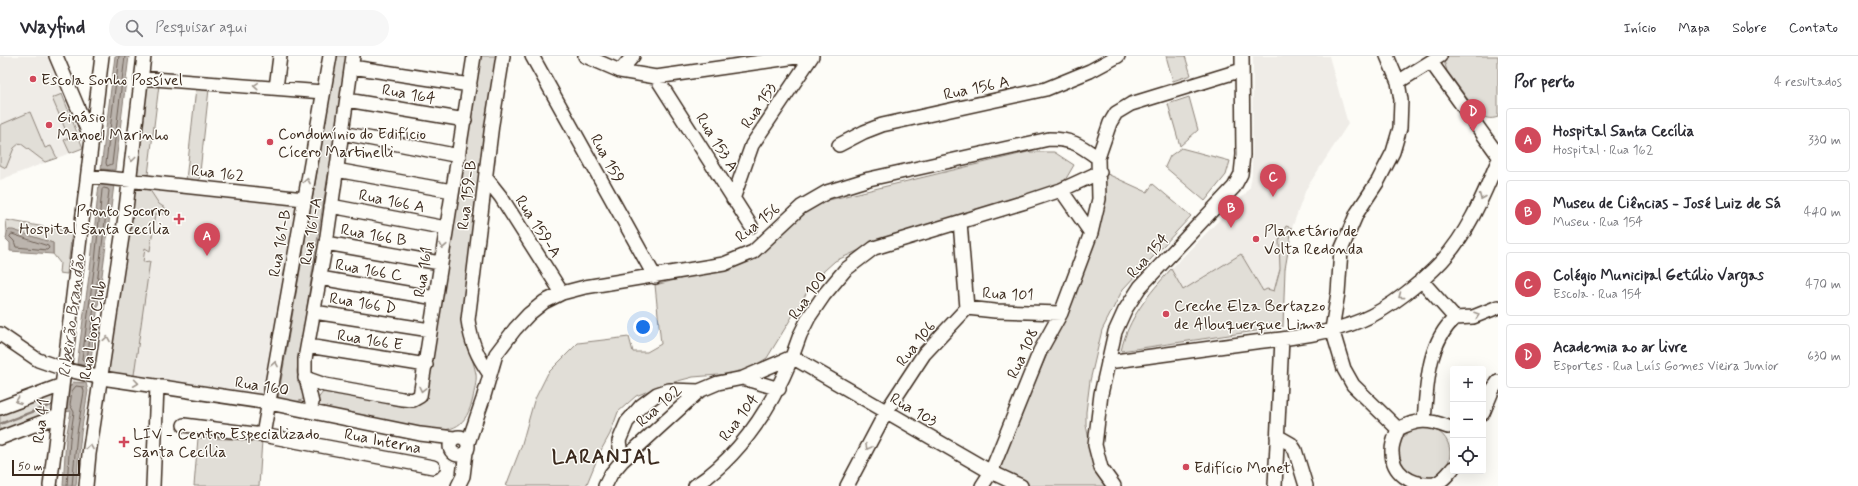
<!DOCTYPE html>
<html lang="pt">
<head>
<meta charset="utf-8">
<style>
  :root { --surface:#fff; --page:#f7f7f7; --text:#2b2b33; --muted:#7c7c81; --line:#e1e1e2; --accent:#d1495b }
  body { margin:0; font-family:Mynerve,sans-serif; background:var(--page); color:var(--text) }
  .controls { position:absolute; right:12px; bottom:12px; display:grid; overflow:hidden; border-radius:4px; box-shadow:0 4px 16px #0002 }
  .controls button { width:36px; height:36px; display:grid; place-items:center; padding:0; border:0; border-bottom:1px solid var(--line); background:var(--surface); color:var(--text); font:20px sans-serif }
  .scale { position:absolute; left:12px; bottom:10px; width:68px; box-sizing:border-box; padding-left:4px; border:2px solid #3b2a1e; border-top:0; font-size:11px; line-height:14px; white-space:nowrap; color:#3b2a1e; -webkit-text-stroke:3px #fdfcf7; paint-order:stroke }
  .you { position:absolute; left:643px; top:271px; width:14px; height:14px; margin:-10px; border:3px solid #fff; border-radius:50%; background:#1a73e8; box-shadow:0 0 0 6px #1a73e833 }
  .badge { display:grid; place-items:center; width:26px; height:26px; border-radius:50%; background:var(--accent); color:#fff; font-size:13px; font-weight:700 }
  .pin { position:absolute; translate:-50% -33px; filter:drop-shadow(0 1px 2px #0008) }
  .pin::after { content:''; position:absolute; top:21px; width:14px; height:12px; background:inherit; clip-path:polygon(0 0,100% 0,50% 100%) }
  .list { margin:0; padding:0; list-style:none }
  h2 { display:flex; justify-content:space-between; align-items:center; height:52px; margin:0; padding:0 16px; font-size:17px }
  h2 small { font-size:13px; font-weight:400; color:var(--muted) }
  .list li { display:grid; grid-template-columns:26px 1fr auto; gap:12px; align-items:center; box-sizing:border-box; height:64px; margin:0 8px 8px; padding:0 8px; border:1px solid var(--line); border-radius:4px }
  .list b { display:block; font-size:15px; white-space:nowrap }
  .list p { margin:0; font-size:13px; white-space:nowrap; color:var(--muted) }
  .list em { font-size:13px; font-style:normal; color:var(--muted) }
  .icon { flex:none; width:22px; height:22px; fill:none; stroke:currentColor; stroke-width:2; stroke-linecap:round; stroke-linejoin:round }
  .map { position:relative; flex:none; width:1498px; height:430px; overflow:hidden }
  header { display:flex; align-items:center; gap:24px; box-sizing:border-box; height:56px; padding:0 20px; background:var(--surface); border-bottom:1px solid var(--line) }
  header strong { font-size:19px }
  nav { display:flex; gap:22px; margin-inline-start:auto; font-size:14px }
  .search { width:280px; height:36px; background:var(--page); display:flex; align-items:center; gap:10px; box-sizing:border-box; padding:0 14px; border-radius:22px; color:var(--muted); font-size:15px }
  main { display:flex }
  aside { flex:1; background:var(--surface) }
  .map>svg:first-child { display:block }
  .built { fill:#efece7 }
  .green { fill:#e1ded7; stroke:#8e847a }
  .water { fill:#bbb4ad; stroke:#887d74 }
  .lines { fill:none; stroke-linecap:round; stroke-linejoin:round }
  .shore { stroke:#6e6157; stroke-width:1 }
  .stream { stroke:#887d74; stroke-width:2.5 }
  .minor-casing { stroke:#3b2a1e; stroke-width:16 }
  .minor { stroke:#fdfcf7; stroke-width:13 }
  .oneway { stroke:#9c938a }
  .poi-dot { fill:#d1495b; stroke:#fdfcf7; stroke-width:1.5 }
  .labels { text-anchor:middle; stroke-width:3; stroke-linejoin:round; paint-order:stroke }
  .poi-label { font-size:16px; fill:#3b2a1e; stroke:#fdfcf7; text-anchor:start }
  .street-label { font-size:16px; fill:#3b2a1e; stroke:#fdfcf7 }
  .water-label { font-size:17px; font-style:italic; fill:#615349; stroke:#fdfcf7 }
  .district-label { font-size:20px; font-weight:bold; letter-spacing:1px; fill:#3b2a1e; stroke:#fdfcf7 }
</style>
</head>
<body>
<header>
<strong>Wayfind</strong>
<div class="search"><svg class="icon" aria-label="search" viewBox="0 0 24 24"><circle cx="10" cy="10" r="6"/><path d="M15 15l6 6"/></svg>Pesquisar aqui</div>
<nav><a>Início</a><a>Mapa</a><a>Sobre</a><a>Contato</a></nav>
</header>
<main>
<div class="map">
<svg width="1498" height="430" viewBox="0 0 1498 430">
  <rect width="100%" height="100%" fill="#fdfcf7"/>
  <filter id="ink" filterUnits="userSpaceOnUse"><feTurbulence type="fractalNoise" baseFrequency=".025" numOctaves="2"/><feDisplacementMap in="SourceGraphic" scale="8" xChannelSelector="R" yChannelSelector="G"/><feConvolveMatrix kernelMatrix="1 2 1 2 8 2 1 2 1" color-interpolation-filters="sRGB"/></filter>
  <g filter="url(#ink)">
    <!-- built -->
    <path class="built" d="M0,0H47L83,92L0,124Z
      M1253,0H1329L1348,68L1306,133L1292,172L1285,213L1283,271L1121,295L1123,285L1132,263L1150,236L1171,213L1246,137L1250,131L1252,119Z
      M129,124L304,143L269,347L102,322Z"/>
    <!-- green -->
    <path class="green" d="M337,0H348L319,173L297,315C297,325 305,331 304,342C298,349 286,344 278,342Z
      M480,0H498L463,271C465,287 473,302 476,318C477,326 474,335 473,342C466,371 454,376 426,374L321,352L317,349V344L323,336L327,335L425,344L428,335L439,255Z
      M1166,0H1185L1191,19L1173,25Z
      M1446,0H1498V61C1490,64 1484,62 1478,57L1447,15L1444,5Z
      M147,28L159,29L148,119L137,118Z
      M196,32L209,33L199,125L186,124Z
      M62,38L83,92L70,97L64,84L69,82L52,42Z
      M1189,41L1198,74L1180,90L1168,48Z
      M30,56L45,92L51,90L57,102L45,106L20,87L14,92L6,112L0,109V69Z
      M1181,92L1230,105L1226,119L1205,145L1165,111L1170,100Z
      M1028,96H1054L1074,109L1064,126L1049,135L875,187L835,205L815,223L767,302L743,317L693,321L663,329L636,340L618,356L610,378L600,396L586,430H506L521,391L534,345L548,317L578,287L629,281L633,296H647L661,288L655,229L728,211L808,149Z
      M1103,116L1147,136L1153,128L1191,160L1123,233L1102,274L1090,325L1086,356V369L1091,394L1111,430H1027L995,415L1061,267Z
      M129,124L144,125L159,148L171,156L170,158H155L150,195L145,192L143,206L150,205L133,326L102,322Z
      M6,164L72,176L67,218L59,217L60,207L53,198V187L9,174L7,176Z
      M1286,170L1292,172L1285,213L1283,271L1121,295C1128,262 1149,238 1171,213L1183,234L1241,198L1263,235L1267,233L1274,235L1280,213L1279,185Z
      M62,329L58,360L0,382V352Z
      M1398 397a26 26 0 1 1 52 0a26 26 0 1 1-52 0Z
      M198,382L262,384L259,430H194Z"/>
    <!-- water -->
    <path class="water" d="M115,0H129L115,114L101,113Z
      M99,128L114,129L90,310L77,308L91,205Z
      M9,174H13L53,187V198L10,195V187L6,183L7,176Z
      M73,326L86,327L88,335L81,377L76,430H63L66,382L71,355L65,356L68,334Z"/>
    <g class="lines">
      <!-- shore -->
      <path class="shore" d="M119,0L106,107L107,110L112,108L125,0
        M104,132L108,133L109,135L87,304L84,305L82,303L95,206L102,134Z
        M12,178L48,190L49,192L47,194L16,191L14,185L10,181Z
        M67,430L70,383L74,356L70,349L72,335L76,330L83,331L84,336L77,377L72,430"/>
      <!-- stream -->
      <path class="stream" d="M0,368L56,347"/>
      <defs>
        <path id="minor" d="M56,0L92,85
          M532,0L655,221
          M585,0L620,15L656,21L803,0
          M1387,0L1398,26L1401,44L1400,72L1393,96L1378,125L1357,157L1341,194L1338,237L1332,273L1344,313L1353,329L1398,373
          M1431,6L1498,99
          M352,11L470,29
          M620,15L633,0
          M656,21L751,170
          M141,22L323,36
          M1398,26L1440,0
          M276,32L280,0
          M347,44L465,64
          M342,77L459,100
          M839,89L864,76L882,69L1046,33L1090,15L1118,0
          M336,114L452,135
          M89,120L304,143
          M486,122L501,141L562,237
          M1061,134L1091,177
          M733,143L752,89L812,0
          M331,150L446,172
          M960,166L967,252
          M326,187L440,207
          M320,222L435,242
          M1421,224L1455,262
          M967,252L995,255L1061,257
          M314,256L430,274
          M1455,262L1473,261L1498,251
          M0,278L38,304L64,313L102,322L269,347L420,378L454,382
          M308,290L426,309
          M1108,306C1157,299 1206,293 1255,286C1290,282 1329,278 1362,264C1389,253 1422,226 1442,205C1468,177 1483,140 1498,105
          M489,317C477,300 471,286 468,264L492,68L503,0
          M305,322L325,329L402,343L413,344L420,340L474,0
          M743,322L779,333
          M312,347L305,317V303L326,187L353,0
          M0,352L62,329
          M1483,357L1493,333L1498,326
          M1424,365C1427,330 1427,287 1455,262
          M184,369L263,379L433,411
          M1448,371C1428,363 1418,363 1398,373C1396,379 1392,387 1392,394C1391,417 1411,430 1434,428C1442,426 1448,418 1453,412
          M263,379L330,0
          M1277,380L1291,388L1295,394L1306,430
          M450 390a9 9 0 1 1 18 0a9 9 0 1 1-18 0Z
          M0,382L58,360
          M468,387L483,343L496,298L515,273L529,258L544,246L562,237L585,231L724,208L753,196L801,151L827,136L869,123L1049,83C1072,83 1080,89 1098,102
          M622,405L699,335
          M50,430L102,0
          M86,430L89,398L125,161L144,0
          M153,430L157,330
          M458,430L463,420L466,396
          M605,430L611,418L622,405L619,385L627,366L641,350L657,338L669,334L699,335L718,327L743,322L792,301L800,279L809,261L824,239L845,214L874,192L1025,146L1061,134L1100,116
          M695,430C741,399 771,352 792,301L991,416L1021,430
          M847,430L886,356L924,298L967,252
          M982,430L991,416L1040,295L1061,257L1091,177L1099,143L1098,102L1110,67L1116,57L1131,48L1242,14
          M1114,430L1101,412L1095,389L1101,338L1115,276L1125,254L1140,231L1234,131L1241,118L1243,99L1242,0
          M1275,430L1282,283"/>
      </defs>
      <!-- minor casing -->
      <use href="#minor" class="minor-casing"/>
      <!-- minor -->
      <use href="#minor" class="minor"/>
    </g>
    <!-- one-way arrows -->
    <defs><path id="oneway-chevron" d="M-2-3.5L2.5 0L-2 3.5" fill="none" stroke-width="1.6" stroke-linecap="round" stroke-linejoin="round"/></defs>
    <g class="oneway">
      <use href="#oneway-chevron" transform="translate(256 30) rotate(-176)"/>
      <use href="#oneway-chevron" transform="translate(132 103) rotate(97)"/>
      <use href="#oneway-chevron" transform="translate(307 125) rotate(-80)"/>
      <use href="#oneway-chevron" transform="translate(1482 141) rotate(113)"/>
      <use href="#oneway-chevron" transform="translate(443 190) rotate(100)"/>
      <use href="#oneway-chevron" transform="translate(1401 240) rotate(143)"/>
      <use href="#oneway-chevron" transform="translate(1477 259) rotate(-19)"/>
      <use href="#oneway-chevron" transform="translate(107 283) rotate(-81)"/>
      <use href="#oneway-chevron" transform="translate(275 308) rotate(-80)"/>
      <use href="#oneway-chevron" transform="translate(136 327) rotate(8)"/>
      <use href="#oneway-chevron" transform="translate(422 333) rotate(103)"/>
      <use href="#oneway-chevron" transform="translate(18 345) rotate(159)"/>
      <use href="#oneway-chevron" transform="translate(90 391) rotate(-81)"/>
      <use href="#oneway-chevron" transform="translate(868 391) rotate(118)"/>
    </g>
  </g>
  <!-- markers -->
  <g class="poi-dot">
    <circle cx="33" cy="23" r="4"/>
    <circle cx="49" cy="69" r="4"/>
    <circle cx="270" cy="86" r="4"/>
    <path d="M177 157h4v4h4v4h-4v4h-4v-4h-4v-4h4z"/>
    <circle cx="1256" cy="183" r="4"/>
    <circle cx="1166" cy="258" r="4"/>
    <path d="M122 380h4v4h4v4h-4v4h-4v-4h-4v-4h4z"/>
    <circle cx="1186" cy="411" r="4"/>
  </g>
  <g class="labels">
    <!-- poi labels -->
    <g class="poi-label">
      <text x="41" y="29">Escola Sonho Possível</text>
      <text x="57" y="66">Ginásio<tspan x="57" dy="18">Manoel Marinho</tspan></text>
      <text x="278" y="83">Condomínio do Edifício<tspan x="278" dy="18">Cícero Martinelli</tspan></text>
      <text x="170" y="160" text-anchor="end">Pronto Socorro<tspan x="170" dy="18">Hospital Santa Cecília</tspan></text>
      <text x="1264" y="180">Planetário de<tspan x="1264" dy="18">Volta Redonda</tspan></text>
      <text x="1174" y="255">Creche Elza Bertazzo<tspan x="1174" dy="18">de Albuquerque Lima</tspan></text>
      <text x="133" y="383">LIV - Centro Especializado<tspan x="133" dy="18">Santa Cecília</tspan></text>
      <text x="1194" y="417">Edifício Monet</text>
    </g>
    <!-- street labels -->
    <g class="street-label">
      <text transform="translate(976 31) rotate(-12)" y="6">Rua 156 A</text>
      <text transform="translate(409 37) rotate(10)" y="6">Rua 164</text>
      <text transform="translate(758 49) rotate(-56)" y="6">Rua 153</text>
      <text transform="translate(718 86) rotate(58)" y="6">Rua 153 A</text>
      <text transform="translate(608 102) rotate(61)" y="6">Rua 159</text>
      <text transform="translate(218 116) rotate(6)" y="6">Rua 162</text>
      <text transform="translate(466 139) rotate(-83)" y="6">Rua 159-B</text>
      <text transform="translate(392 144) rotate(11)" y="6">Rua 166 A</text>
      <text transform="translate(757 166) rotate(-39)" y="6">Rua 156</text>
      <text transform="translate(539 170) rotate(57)" y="6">Rua 159-A</text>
      <text transform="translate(310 175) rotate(-81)" y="6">Rua 161-A</text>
      <text transform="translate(374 178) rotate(10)" y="6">Rua 166 B</text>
      <text transform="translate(279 187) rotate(-80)" y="6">Rua 161-B</text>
      <text transform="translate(1147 199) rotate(-48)" y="6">Rua 154</text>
      <text transform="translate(369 213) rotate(10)" y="6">Rua 166 C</text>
      <text transform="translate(422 216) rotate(-81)" y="6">Rua 161</text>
      <text transform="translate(1008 237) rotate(3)" y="6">Rua 101</text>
      <text transform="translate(807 239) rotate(-55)" y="6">Rua 100</text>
      <text transform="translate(363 246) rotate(9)" y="6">Rua 166 D</text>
      <text transform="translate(92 274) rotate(-81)" y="6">Rua Lions Club</text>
      <text transform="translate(370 283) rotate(9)" y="6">Rua 166 E</text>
      <text transform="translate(915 287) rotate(-52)" y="6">Rua 106</text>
      <text transform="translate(1022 297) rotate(-65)" y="6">Rua 108</text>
      <text transform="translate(262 329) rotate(9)" y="6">Rua 160</text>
      <text transform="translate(658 349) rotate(-42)" y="6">Rua 102</text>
      <text transform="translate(914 353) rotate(30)" y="6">Rua 103</text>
      <text transform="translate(738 361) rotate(-53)" y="6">Rua 104</text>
      <text transform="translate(40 365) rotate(-83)" y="6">Rua 41</text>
      <text transform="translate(383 384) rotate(11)" y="6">Rua Interna</text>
    </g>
    <!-- water labels -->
    <g class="water-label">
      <text transform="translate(71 260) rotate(-83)" y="6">Ribeirão Brandão</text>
    </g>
    <!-- district labels -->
    <g class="district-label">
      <text x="606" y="407">LARANJAL</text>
    </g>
  </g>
</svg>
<div class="controls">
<button>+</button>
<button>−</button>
<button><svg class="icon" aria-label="locate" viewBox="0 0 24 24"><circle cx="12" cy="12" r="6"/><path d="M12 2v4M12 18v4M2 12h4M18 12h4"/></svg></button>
</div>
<div class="scale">50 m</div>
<div class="you"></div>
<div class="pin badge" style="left:207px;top:200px">A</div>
<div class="pin badge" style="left:1231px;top:172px">B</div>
<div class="pin badge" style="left:1273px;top:141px">C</div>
<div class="pin badge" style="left:1473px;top:76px">D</div>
</div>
<aside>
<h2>Por perto<small>4 resultados</small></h2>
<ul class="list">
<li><span class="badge">A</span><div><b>Hospital Santa Cecília</b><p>Hospital · Rua 162</p></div><em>330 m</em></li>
<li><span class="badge">B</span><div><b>Museu de Ciências - José Luiz de Sá</b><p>Museu · Rua 154</p></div><em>440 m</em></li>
<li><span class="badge">C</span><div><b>Colégio Municipal Getúlio Vargas</b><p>Escola · Rua 154</p></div><em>470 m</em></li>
<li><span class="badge">D</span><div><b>Academia ao ar livre</b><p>Esportes · Rua Luís Gomes Vieira Junior</p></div><em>630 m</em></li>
</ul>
</aside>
</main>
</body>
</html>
